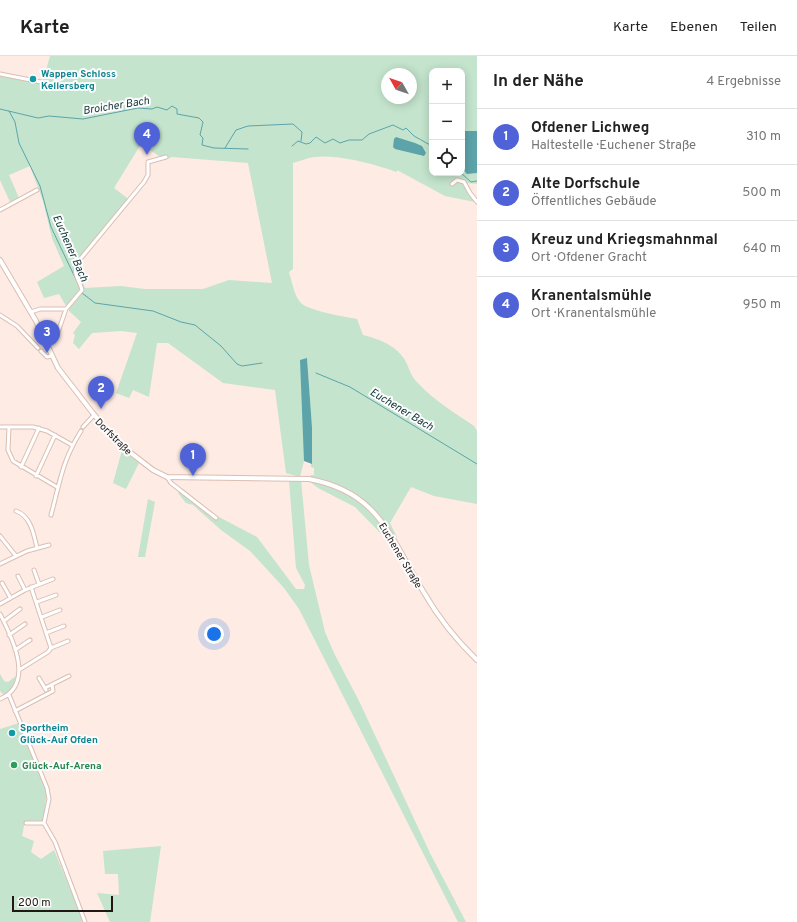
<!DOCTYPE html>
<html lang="de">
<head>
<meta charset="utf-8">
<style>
  :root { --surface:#fff; --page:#f6f6f6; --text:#222; --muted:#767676; --line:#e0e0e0; --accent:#5062d8 }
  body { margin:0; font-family:Overpass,sans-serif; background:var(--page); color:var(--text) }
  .controls { position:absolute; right:12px; top:12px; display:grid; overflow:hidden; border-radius:8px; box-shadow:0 2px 10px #0003 }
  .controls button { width:36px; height:36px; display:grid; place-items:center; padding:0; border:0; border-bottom:1px solid var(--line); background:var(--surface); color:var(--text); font:20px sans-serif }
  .compass { position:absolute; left:381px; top:12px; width:36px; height:36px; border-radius:50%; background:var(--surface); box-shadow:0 2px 10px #0003; rotate:310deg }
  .scale { position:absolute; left:12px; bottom:10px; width:101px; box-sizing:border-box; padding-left:4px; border:2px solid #211713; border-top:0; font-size:11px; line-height:14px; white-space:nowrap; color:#211713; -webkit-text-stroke:3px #fcfcfc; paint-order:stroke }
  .you { position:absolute; left:214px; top:578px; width:14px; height:14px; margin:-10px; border:3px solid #fff; border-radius:50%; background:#1a73e8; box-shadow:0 0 0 6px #1a73e833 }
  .badge { display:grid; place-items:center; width:26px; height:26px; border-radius:50%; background:var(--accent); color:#fff; font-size:13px; font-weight:700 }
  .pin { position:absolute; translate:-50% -33px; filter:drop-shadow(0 1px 2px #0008) }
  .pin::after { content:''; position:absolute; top:21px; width:14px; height:12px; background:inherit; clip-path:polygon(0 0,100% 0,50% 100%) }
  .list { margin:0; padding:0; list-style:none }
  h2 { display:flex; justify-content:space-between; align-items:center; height:52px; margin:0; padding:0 16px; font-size:17px }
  h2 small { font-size:13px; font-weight:400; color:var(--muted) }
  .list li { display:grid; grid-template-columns:26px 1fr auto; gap:12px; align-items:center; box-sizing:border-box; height:56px; padding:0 16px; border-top:1px solid var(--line) }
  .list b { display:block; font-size:15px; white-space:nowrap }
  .list p { margin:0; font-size:13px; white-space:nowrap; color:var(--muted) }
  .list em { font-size:13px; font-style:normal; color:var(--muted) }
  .icon { flex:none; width:22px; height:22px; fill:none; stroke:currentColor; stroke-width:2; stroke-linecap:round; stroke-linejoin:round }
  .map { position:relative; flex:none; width:477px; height:866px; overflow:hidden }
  header { display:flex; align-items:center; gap:24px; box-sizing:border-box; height:56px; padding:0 20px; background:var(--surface); border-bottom:1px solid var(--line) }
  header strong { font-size:19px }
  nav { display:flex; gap:22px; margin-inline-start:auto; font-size:14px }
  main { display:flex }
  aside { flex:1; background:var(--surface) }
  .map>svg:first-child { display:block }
  .green { fill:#c4e4cd; fill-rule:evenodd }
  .water { fill:#5ca4aa }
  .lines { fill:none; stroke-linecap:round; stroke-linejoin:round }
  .stream { stroke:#5ca4aa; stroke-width:1 }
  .street-casing { stroke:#dbbeb3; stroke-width:5 }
  .secondary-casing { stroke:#dbbeb3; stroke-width:6 }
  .street { stroke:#fff; stroke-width:3 }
  .secondary { stroke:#fff; stroke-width:4 }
  .culture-dot { fill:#0f9aa8; stroke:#fcfcfc; stroke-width:1.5 }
  .leisure-dot { fill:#2e9e5b; stroke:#fcfcfc; stroke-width:1.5 }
  .labels { text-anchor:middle; stroke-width:4; stroke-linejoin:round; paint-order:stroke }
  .culture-label { font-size:10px; font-weight:bold; fill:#0d838f; stroke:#fcfcfc; text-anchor:start }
  .street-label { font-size:10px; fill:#211713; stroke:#fcfcfc }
  .leisure-label { font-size:10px; font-weight:bold; fill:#27864d; stroke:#fcfcfc; text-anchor:start }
  .water-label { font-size:11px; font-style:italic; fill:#0f3336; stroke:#fcfcfc }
</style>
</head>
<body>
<header>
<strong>Karte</strong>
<nav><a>Karte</a><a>Ebenen</a><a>Teilen</a></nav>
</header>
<main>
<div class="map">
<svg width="477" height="866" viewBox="0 0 477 866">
  <rect width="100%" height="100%" fill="#fdebe4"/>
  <!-- green -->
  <path class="green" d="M50,0H477V128L466,127L469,136L477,144L475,146L445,140L397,114V116C374,108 338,98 314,101C307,102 300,105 293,107V213L289,216C292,225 294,240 301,247C309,255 346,261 357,263L363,279C379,283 398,290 406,306C410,314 411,321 418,327C432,343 456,358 474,370L477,375V448L434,440L411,431L390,467L397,481L389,486L355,451L318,432L309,425L311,419H314V412L311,411L312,371L307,302L304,405L300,421L286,417L275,334L223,327L168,287H157L149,341L133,334L129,342L116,337L137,277L121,275L92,277L79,293L73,287L75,279L73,277L81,266L69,255L59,238L44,242L37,226L64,210L52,182L43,145L30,110L9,119L19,142L10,146L0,124V17L43,25ZM432,15H462V117H432ZM387,18H411V42H387ZM141,88L165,104L172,101L248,107L272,227L229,224L203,233H145L121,230L85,232L77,214L79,208L131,145L114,132Z
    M122,394L139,407L126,433L113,427Z
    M301,424L309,509L325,576L334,597L359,645L430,797L466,866H458L299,553L284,532L250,495L221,474L193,449L186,447L178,437L183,433L217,460L257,481L296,533H304L305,529L296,512L289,425Z
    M148,443L155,446L145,501H138Z
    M0,618L4,625L8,626L16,620L12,633L4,639L0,635Z
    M19,667L46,733V743L43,766L25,765L22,780L34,785L31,796L41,803L54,794L84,866H0V673Z
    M161,790L150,866H110L97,837L119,839L118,818H105L103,795Z"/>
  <!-- water -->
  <path class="water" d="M462,75H477V117L467,118L462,112Z
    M396,81L415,87L422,90L426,97L424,100L395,93L393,91L394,83Z
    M307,302L312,371V408L304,405L300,304Z"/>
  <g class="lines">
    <!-- stream -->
    <path class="stream" d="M0,53L38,62L49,60L83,63L138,52L152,53L157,51L167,54L172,50L177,53V58L199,62L203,66L200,79L203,82L202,89L214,92L248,93
      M9,55L15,66L19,87L40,130L51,171L81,234
      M292,90L298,85L306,88L310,87L316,81L325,87L333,83L340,87L349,84H362L369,78L393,69L403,74L406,72L414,80L432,90
      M225,92L236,74L248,70L293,68L302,76L301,85
      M461,117L471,126L477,125
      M82,237L95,247L153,255L181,266L195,269L221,290L237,308L242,310L262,307
      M316,317L350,331L477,408"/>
    <defs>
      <path id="street" d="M0,18L46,27
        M452,128L457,124L464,126L470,137L477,146
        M0,154L37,134
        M31,256L40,253H66L82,234C80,225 72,217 77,207L144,126L148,119V106L166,101
        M0,259L17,270L38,292
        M57,279L66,253
        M41,295L47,301L52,300
        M0,371H33L47,375L72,389
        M9,371L8,394L13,405L57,431
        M83,371L94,359
        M21,411L39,372
        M36,420L55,379
        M167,421L171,427L216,462
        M16,455C31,460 34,479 37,492
        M51,459C60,426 62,405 81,375
        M0,480L16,500
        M0,508L27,495L49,489
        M34,514L39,528
        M18,520L25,534
        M2,527L10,541
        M31,531L51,592
        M37,546L56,539
        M0,548L25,534L53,523
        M0,558C13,583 35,628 0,643
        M42,561L60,554
        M4,565L20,553
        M46,577L64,570
        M9,579L25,568
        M15,594L30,584
        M19,614L48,596L51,592L68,585
        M39,622L46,634
        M45,632L69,620
        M9,639L47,732L49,743L44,767L55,786L85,866
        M15,655L53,635L52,629
        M26,767H44"/>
      <path id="secondary" d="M0,204L36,265L58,312L92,356L114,383L127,394L153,414L167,421L309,423C379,436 390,481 423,535C438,561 455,583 477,604"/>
    </defs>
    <!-- street casing -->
    <use href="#street" class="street-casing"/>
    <!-- secondary casing -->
    <use href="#secondary" class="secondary-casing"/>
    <!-- street -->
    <use href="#street" class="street"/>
    <!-- secondary -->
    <use href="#secondary" class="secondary"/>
  </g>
  <!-- markers -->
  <g class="culture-dot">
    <circle cx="33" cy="23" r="4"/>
    <circle cx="12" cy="677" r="4"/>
  </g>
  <circle class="leisure-dot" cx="14" cy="709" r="4"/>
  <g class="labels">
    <!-- culture labels -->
    <g class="culture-label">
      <text x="41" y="21">Wappen Schloss<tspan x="41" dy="12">Kellersberg</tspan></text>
      <text x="20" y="675">Sportheim<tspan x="20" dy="12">Glück-Auf Ofden</tspan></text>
    </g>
    <!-- street labels -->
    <g class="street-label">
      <text transform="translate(114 380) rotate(45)" y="4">Dorfstraße</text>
      <text transform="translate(401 499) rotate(59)" y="4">Euchener Straße</text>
    </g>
    <!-- leisure labels -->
    <g class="leisure-label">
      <text x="22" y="713">Glück-Auf-Arena</text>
    </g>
    <!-- water labels -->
    <g class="water-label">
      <text transform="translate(116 49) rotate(-9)" y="4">Broicher Bach</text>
      <text transform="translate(71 192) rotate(66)" y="4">Euchener Bach</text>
      <text transform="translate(402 353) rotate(31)" y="4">Euchener Bach</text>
    </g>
  </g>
</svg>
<div class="controls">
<button>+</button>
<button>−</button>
<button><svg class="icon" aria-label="locate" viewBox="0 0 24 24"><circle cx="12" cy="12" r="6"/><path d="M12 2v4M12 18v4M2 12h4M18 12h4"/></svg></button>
</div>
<svg class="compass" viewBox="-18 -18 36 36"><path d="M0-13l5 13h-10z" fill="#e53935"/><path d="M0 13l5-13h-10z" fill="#767676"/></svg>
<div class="scale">200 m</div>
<div class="you"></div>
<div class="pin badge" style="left:193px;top:420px">1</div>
<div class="pin badge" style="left:101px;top:353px">2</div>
<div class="pin badge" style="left:47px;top:297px">3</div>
<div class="pin badge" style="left:147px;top:99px">4</div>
</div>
<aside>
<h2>In der Nähe<small>4 Ergebnisse</small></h2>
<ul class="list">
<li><span class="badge">1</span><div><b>Ofdener Lichweg</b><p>Haltestelle · Euchener Straße</p></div><em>310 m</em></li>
<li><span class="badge">2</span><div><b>Alte Dorfschule</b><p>Öffentliches Gebäude</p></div><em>500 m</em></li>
<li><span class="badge">3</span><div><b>Kreuz und Kriegsmahnmal</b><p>Ort · Ofdener Gracht</p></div><em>640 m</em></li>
<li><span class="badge">4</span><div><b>Kranentalsmühle</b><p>Ort · Kranentalsmühle</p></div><em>950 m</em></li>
</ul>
</aside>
</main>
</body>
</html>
